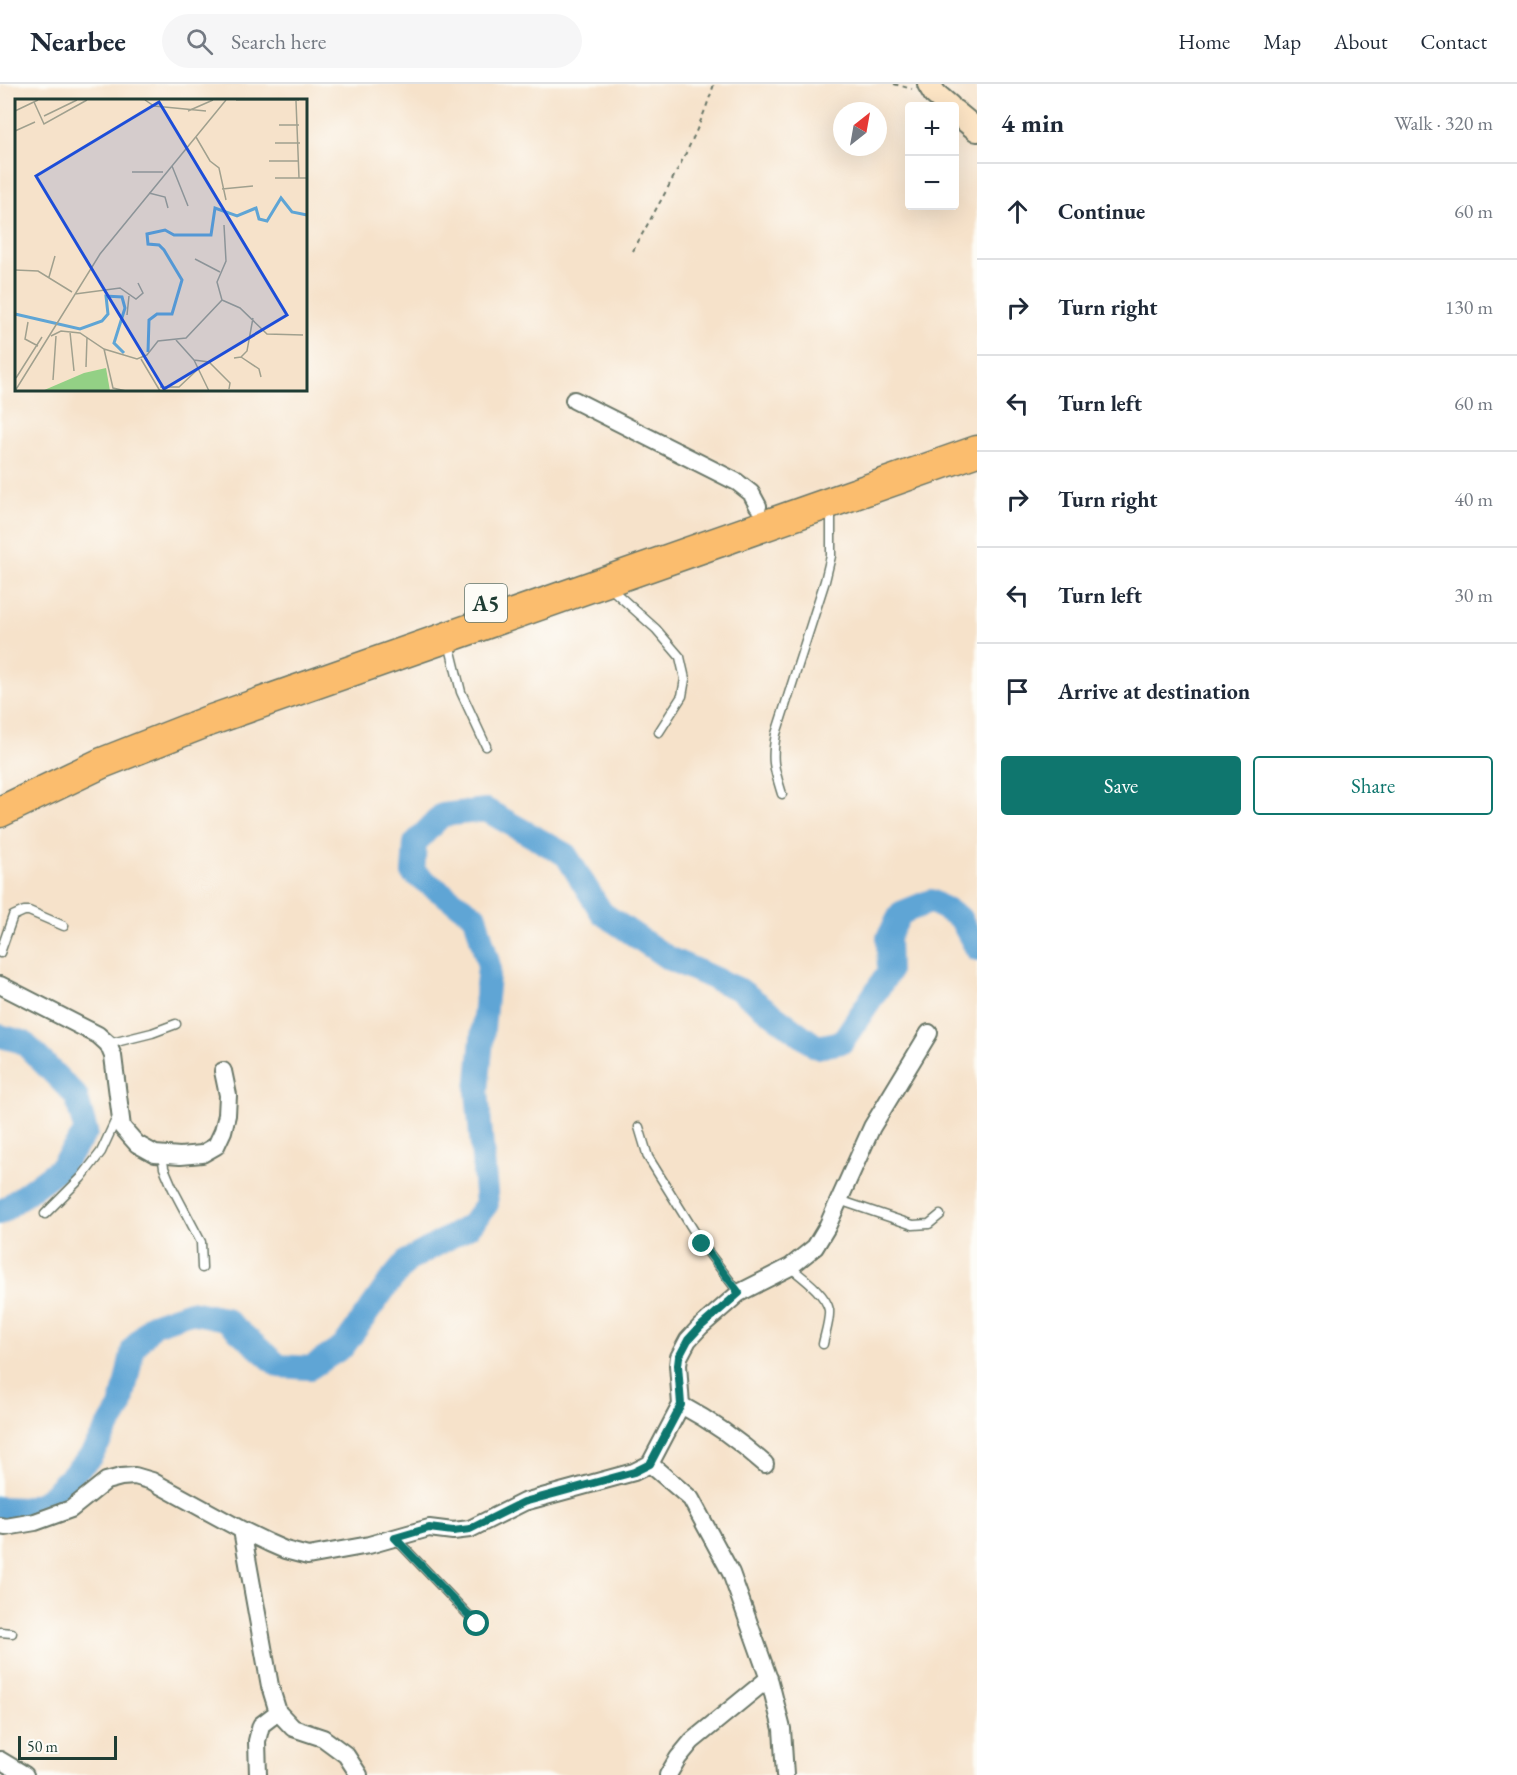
<!DOCTYPE html>
<html lang="en">
<head>
<meta charset="utf-8">
<style>
  :root { --surface:#fff; --page:#f6f6f7; --text:#1f2937; --muted:#747a83; --line:#e0e1e3; --accent:#0f766e }
  body { margin:0; font-family:"EB Garamond",serif; background:var(--page); color:var(--text) }
  .controls { position:absolute; right:18px; top:18px; display:grid; overflow:hidden; border-radius:6px; box-shadow:0 6px 24px #0002 }
  .controls button { width:54px; height:54px; display:grid; place-items:center; padding:0; border:0; border-bottom:2px solid var(--line); background:var(--surface); color:var(--text); font:30px sans-serif }
  .compass { position:absolute; left:833px; top:18px; width:54px; height:54px; border-radius:50%; background:var(--surface); box-shadow:0 6px 24px #0002; rotate:31deg }
  .scale { position:absolute; left:18px; bottom:15px; width:99px; box-sizing:border-box; padding-left:6px; border:3px solid #1f3d34; border-top:0; font-size:16px; line-height:21px; white-space:nowrap; color:#1f3d34; -webkit-text-stroke:4px #fdfcf7; paint-order:stroke }
  .stop { position:absolute; width:18px; height:18px; margin:-14px; border:4px solid #0f766e; border-radius:50%; background:#fff }
  .stop.end { background:#0f766e; border-color:#fff; box-shadow:0 2px 6px #0008 }
  .list { margin:0; padding:0; list-style:none }
  h2 { display:flex; justify-content:space-between; align-items:center; height:78px; margin:0; padding:0 24px; font-size:26px }
  h2 small { font-size:20px; font-weight:400; color:var(--muted) }
  .list li { display:grid; grid-template-columns:39px 1fr auto; gap:18px; align-items:center; box-sizing:border-box; height:96px; padding:0 24px; border-top:2px solid var(--line) }
  .list b { display:block; font-size:22px; white-space:nowrap }
  .list em { font-size:20px; font-style:normal; color:var(--muted) }
  .actions { display:flex; gap:12px; padding:18px 24px }
  .actions a { flex:1; padding:14px 0; border:2px solid var(--accent); border-radius:6px; text-align:center; font-size:21px; color:var(--accent) }
  .actions .main { background:var(--accent); color:#fff }
  .icon { flex:none; width:33px; height:33px; fill:none; stroke:currentColor; stroke-width:2; stroke-linecap:round; stroke-linejoin:round }
  .map { position:relative; flex:none; width:977px; height:1691px; overflow:hidden }
  header { display:flex; align-items:center; gap:36px; box-sizing:border-box; height:84px; padding:0 30px; background:var(--surface); border-bottom:2px solid var(--line) }
  header strong { font-size:28px }
  nav { display:flex; gap:33px; margin-inline-start:auto; font-size:21px }
  .search { width:420px; height:54px; background:var(--page); display:flex; align-items:center; gap:15px; box-sizing:border-box; padding:0 21px; border-radius:33px; color:var(--muted); font-size:22px }
  main { display:flex }
  aside { flex:1; background:var(--surface) }
  .map>svg:first-child { display:block }
  .lines { fill:none; stroke-linecap:round; stroke-linejoin:round }
  .river { stroke:#5fa5d5; stroke-width:24 }
  .lane-casing { stroke:#6a7768; stroke-width:11 }
  .street-casing { stroke:#6a7768; stroke-width:20 }
  .secondary-casing { stroke:#6a7768; stroke-width:26 }
  .highway-casing { stroke:#6a7768; stroke-width:33 }
  .path { stroke:#6a7768; stroke-width:2; stroke-dasharray:4.5 4.5; stroke-linecap:butt }
  .lane { stroke:#fff; stroke-width:8 }
  .street { stroke:#fff; stroke-width:16 }
  .secondary { stroke:#fde5c5; stroke-width:22 }
  .highway { stroke:#fbbd6e; stroke-width:30 }
  .route { stroke:#0f766e; stroke-width:8 }
  .labels { text-anchor:middle; stroke-width:5; stroke-linejoin:round; paint-order:stroke }
  .shield { fill:#fdfcf7; stroke:#62766e; stroke-width:1.5 }
  .shield-label { font-size:22px; font-weight:bold; fill:#1f3d34 }
  .inset-river { fill:none; stroke:#5fa5d5; stroke-width:3 }
  .inset-road { fill:none; stroke:#a0a08e; stroke-width:1.5 }
  .view { fill:#1d4ed8; fill-opacity:0.15; stroke:#1d4ed8; stroke-width:3 }
  .inset-edge { fill:none; stroke:#1f3d34; stroke-width:3 }
</style>
</head>
<body>
<header>
<strong>Nearbee</strong>
<div class="search"><svg class="icon" aria-label="search" viewBox="0 0 24 24"><circle cx="10" cy="10" r="6"/><path d="M15 15l6 6"/></svg>Search here</div>
<nav><a>Home</a><a>Map</a><a>About</a><a>Contact</a></nav>
</header>
<main>
<div class="map">
<svg width="977" height="1691" viewBox="0 0 977 1691">
  <rect width="100%" height="100%" fill="#fdfcf7"/>
  <filter id="ink" filterUnits="userSpaceOnUse"><feTurbulence type="fractalNoise" baseFrequency=".0167" numOctaves="2"/><feDisplacementMap in="SourceGraphic" scale="12" xChannelSelector="R" yChannelSelector="G"/><feConvolveMatrix kernelMatrix="1 2 1 2 8 2 1 2 1" color-interpolation-filters="sRGB"/></filter>
  <filter id="wash" filterUnits="userSpaceOnUse"><feTurbulence type="fractalNoise" baseFrequency=".008" numOctaves="4" result="noise"/><feDisplacementMap in="SourceGraphic" scale="24" xChannelSelector="R" yChannelSelector="G"/><feGaussianBlur stdDeviation="1.35" result="paint"/><feColorMatrix in="noise" values="0 0 0 0 0 0 0 0 0 0 0 0 0 0 0 0 0 1.4 0 .05"/><feComposite in="paint" operator="in"/></filter>
  <g filter="url(#wash)">
    <rect width="100%" height="100%" fill="#f6e2ca"/>
    <g class="lines">
      <!-- river -->
      <path class="river" d="M0,952L23,958L76,1012L86,1048L60,1084L0,1129
        M0,1424L24,1425L45,1418L90,1373L121,1322L133,1265L152,1241L190,1228L225,1235L279,1282L310,1284L343,1263L388,1200L407,1177L470,1142L487,1120L477,1007L489,882L475,832L413,789L415,759L442,731L486,726L566,771L602,829L668,874L740,906L817,963L842,958L889,888L888,854L901,829L931,817L960,834L977,865"/>
    </g>
  </g>
  <g filter="url(#ink)">
    <g class="lines">
      <defs>
        <path id="lane" d="M608,502L656,545L680,573L685,595L682,612L659,648
          M449,559L461,608L486,662
          M782,710C774,684 771,677 776,650L825,497L831,472V425
          M0,869L13,832L24,827H29L64,842
          M108,960L152,949L176,940
          M639,1043L648,1073L702,1160L739,1209
          M162,1070L164,1084L173,1105L201,1158L202,1184
          M839,1116L913,1141L929,1140L940,1131
          M45,1130L81,1094L101,1068L118,1031
          M790,1183C802,1193 826,1210 829,1226C830,1236 825,1250 823,1260
          M395,1454L477,1540
          M0,1548L12,1549"/>
        <path id="street" d="M574,316L737,398L751,409L758,422
          M0,901L98,951L108,960L113,972L122,1043L137,1060L155,1070L180,1072L202,1070L216,1062L223,1047L227,1031L228,1011L223,987
          M681,1321C713,1338 738,1356 765,1380
          M650,1380L691,1415L731,1489L770,1598L782,1645L785,1691
          M0,1442L6,1443L35,1438L71,1425L106,1397L121,1393L135,1392L152,1397L242,1446L269,1459L285,1466L308,1472L369,1461L429,1444L453,1447L470,1445L524,1418L634,1388L650,1380L681,1321L678,1281L679,1273L688,1256L700,1243L739,1209L790,1183L815,1163L827,1143L872,1043L929,949
          M242,1446L270,1602L278,1628L293,1644L323,1654L346,1671L359,1691
          M0,1676L25,1691
          M258,1691L257,1657L261,1641L278,1628
          M668,1691L678,1674L692,1657L769,1594"/>
        <path id="secondary" d="M929,0L935,10L949,22
          M954,27L977,46"/>
        <path id="highway" d="M0,728L102,679L206,638L977,367"/>
      </defs>
      <!-- lane casing -->
      <use href="#lane" class="lane-casing"/>
      <!-- street casing -->
      <use href="#street" class="street-casing"/>
      <!-- secondary casing -->
      <use href="#secondary" class="secondary-casing"/>
      <!-- highway casing -->
      <use href="#highway" class="highway-casing"/>
      <!-- path -->
      <path class="path" d="M894,0L912,5
        M633,167C662,113 696,59 714,0"/>
      <!-- lane -->
      <use href="#lane" class="lane"/>
      <!-- street -->
      <use href="#street" class="street"/>
      <!-- secondary -->
      <use href="#secondary" class="secondary"/>
      <!-- highway -->
      <use href="#highway" class="highway"/>
    </g>
  </g>
  <g class="lines" filter="url(#ink)">
    <!-- route -->
    <path class="route" d="M477,1540L395,1454L429,1444L453,1447L470,1445L524,1418L634,1388L650,1380L681,1321L678,1281L679,1273L688,1256L700,1243L739,1209L702,1160"/>
  </g>
  <g class="labels">
    <!-- shield labels -->
    <rect class="shield" x="465" y="500" width="42" height="38" rx="4.5"/>
    <g class="shield-label">
      <text x="486" y="527">A5</text>
    </g>
  </g>
  <!-- overview -->
  <g transform="translate(15 15)">
    <rect width="292" height="292" fill="#f6e2ca"/>
    <path d="M91,269L95,292H27L69,274Z" fill="#93d085"/>
    <path class="inset-river" d="M0,215L65,230L87,222L93,215L91,197L107,198L110,209L99,244L109,254M133,253L134,221L142,215H157L167,181L149,151L144,146L133,145L132,135L150,131L159,136H196L200,109L222,117L241,109L244,120L252,122L266,99L277,113L292,116"/>
    <path class="inset-road" d="M130,1L139,7L191,12M221,1H284M281,2L284,79M19,3L29,25L72,1M0,12L23,1M173,12L198,1M29,17L62,1M264,26H284M0,32L20,23M181,38L195,62L204,69L211,101M260,44H285M254,62H284M157,67L173,107M117,73H148M260,79H292M207,90L238,87M134,94L150,98L153,109M180,160L205,173M0,171L23,172L57,193M34,178L40,157M60,195L105,189L121,200L128,194L123,184M207,201L225,209L252,235L288,236M112,216L114,197M13,223L10,240L23,247M55,233L59,272M36,237L46,232L65,234L89,250L122,260L132,256L143,242L171,239L207,201L202,183L211,162L209,126M161,241L179,261L194,263L215,284L214,290M89,250L98,289L111,292M226,258L244,270L246,278M219,259L226,258L232,252L238,219M126,260L145,292M179,261L194,292M71,268L72,238M1,279L27,238M38,281L41,237M145,288H164L182,271M0,292L85,155L211,1"/>
    <path class="view" d="M144,3L272,216L149,290L21,77Z"/>
    <rect width="292" height="292" class="inset-edge"/>
  </g>
</svg>
<div class="controls">
<button>+</button>
<button>−</button>
</div>
<svg class="compass" viewBox="-18 -18 36 36"><path d="M0-13l5 13h-10z" fill="#e53935"/><path d="M0 13l5-13h-10z" fill="#747a83"/></svg>
<div class="scale">50 m</div>
<div class="stop" style="left:477px;top:1540px"></div>
<div class="stop end" style="left:702px;top:1160px"></div>
</div>
<aside>
<h2>4 min<small>Walk · 320 m</small></h2>
<ul class="list">
<li><svg class="icon" aria-label="ahead" viewBox="0 0 24 24"><path d="M12 20V5M6 11l6-6 6 6"/></svg><div><b>Continue</b></div><em>60 m</em></li>
<li><svg class="icon" aria-label="right" viewBox="0 0 24 24"><path d="M7 20v-9h11M14 6l5 5-5 5"/></svg><div><b>Turn right</b></div><em>130 m</em></li>
<li><svg class="icon" aria-label="left" viewBox="0 0 24 24"><path d="M17 20v-9H6M10 6l-5 5 5 5"/></svg><div><b>Turn left</b></div><em>60 m</em></li>
<li><svg class="icon" aria-label="right" viewBox="0 0 24 24"><path d="M7 20v-9h11M14 6l5 5-5 5"/></svg><div><b>Turn right</b></div><em>40 m</em></li>
<li><svg class="icon" aria-label="left" viewBox="0 0 24 24"><path d="M17 20v-9H6M10 6l-5 5 5 5"/></svg><div><b>Turn left</b></div><em>30 m</em></li>
<li><svg class="icon" aria-label="arrive" viewBox="0 0 24 24"><path d="M6 21V4h12l-3 4 3 4H6"/></svg><div><b>Arrive at destination</b></div></li>
</ul>
<div class="actions"><a class="main">Save</a><a>Share</a></div>
</aside>
</main>
</body>
</html>
